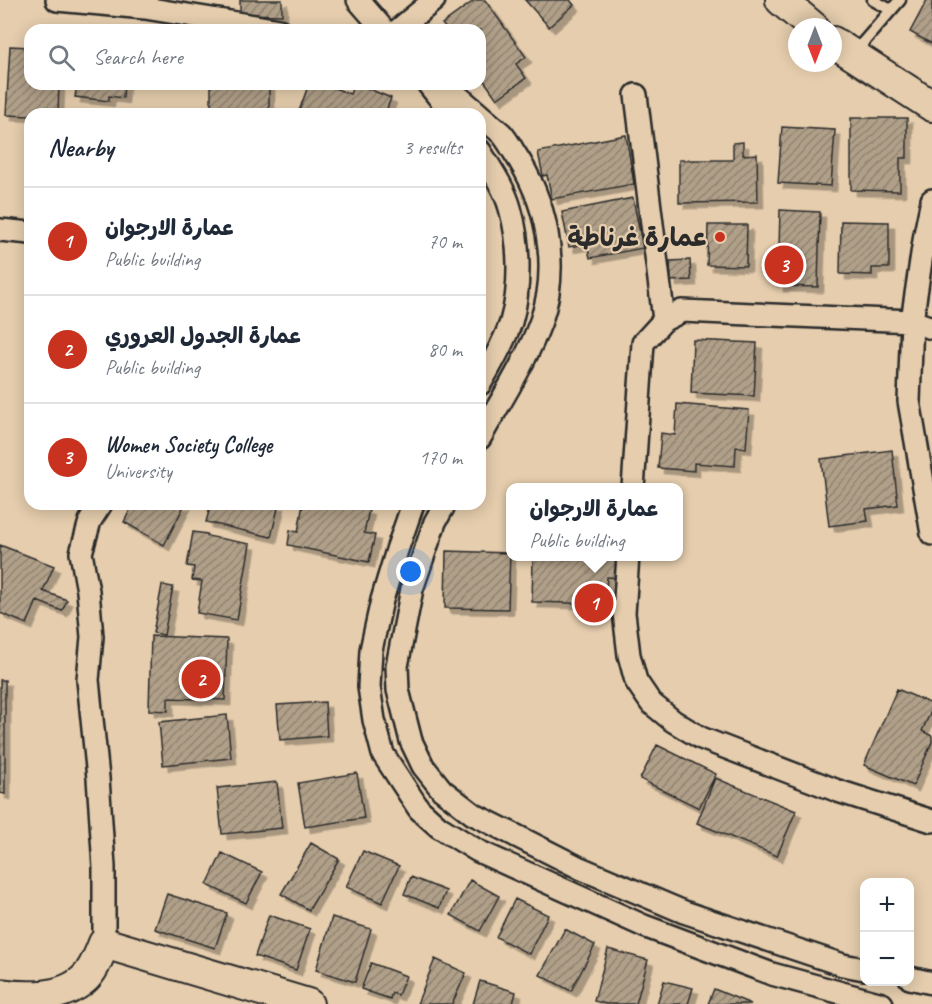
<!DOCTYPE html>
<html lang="en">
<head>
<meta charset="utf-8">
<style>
  :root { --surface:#fff; --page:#f2f2f3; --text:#1f2937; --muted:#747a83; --line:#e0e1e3; --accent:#c8321e }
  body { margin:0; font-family:Caveat,"Playpen Sans Arabic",sans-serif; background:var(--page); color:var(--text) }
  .controls { position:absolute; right:18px; bottom:18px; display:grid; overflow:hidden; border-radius:12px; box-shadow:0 3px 15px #0003 }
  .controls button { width:54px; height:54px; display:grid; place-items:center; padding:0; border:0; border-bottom:2px solid var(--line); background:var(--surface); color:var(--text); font:30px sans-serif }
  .compass { position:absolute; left:788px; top:18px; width:54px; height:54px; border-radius:50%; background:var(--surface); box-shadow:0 3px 15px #0003; rotate:180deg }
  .you { position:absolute; left:411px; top:572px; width:21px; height:21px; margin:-15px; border:4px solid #fff; border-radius:50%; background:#1a73e8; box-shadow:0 0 0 9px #1a73e833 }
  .badge { display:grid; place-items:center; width:39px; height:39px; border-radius:50%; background:var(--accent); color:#fff; font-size:20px; font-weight:700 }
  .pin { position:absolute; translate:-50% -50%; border:3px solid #fff; box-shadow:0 2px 6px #0006 }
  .popup { position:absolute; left:506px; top:483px; width:177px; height:78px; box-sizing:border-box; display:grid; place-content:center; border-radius:12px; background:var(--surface); filter:drop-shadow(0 2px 4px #0005); font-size:20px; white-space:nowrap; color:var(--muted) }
  .popup b { font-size:22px; color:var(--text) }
  .popup::after { content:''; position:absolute; left:50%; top:100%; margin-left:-12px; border:12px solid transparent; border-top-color:var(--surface) }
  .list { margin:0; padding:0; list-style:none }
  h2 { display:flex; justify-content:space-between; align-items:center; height:78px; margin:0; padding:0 24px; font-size:26px }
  h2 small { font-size:20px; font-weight:400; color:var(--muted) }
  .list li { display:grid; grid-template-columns:39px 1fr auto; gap:18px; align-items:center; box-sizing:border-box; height:108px; padding:0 24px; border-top:2px solid var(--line) }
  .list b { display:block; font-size:22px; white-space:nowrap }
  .list p { margin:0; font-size:20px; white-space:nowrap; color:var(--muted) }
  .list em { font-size:20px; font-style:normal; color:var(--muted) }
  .icon { flex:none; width:33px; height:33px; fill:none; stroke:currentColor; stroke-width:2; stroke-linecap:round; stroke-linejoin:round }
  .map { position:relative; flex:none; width:932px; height:1004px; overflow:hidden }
  .search { position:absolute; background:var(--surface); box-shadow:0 3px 15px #0003; left:24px; top:24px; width:462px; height:66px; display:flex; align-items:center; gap:15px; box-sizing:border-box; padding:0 21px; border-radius:18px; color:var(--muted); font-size:22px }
  .panel { position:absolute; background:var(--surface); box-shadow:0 3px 15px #0003; left:24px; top:108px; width:462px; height:402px; border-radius:18px }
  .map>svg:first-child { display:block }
  .building { fill:url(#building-hatch); stroke:#2b2b2b; stroke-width:1.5; filter:url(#shadow) }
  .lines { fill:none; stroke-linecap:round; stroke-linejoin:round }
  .lane-casing { stroke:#2b2b2b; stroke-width:15 }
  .street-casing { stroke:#2b2b2b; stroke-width:26 }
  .secondary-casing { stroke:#2b2b2b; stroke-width:34 }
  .lane { stroke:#e5cdad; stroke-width:10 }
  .street { stroke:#e5cdad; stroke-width:21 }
  .secondary { stroke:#e5cdad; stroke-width:30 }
  .poi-dot { fill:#c8321e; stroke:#e5cdad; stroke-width:2 }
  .labels { text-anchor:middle; stroke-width:4.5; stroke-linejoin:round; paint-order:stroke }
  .poi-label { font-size:26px; font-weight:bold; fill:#2b2b2b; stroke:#e5cdad; text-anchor:end }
</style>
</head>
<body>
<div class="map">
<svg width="932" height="1004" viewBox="0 0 932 1004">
  <defs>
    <pattern id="building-hatch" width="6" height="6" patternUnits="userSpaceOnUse" patternTransform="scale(1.5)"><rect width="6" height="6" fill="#b1a089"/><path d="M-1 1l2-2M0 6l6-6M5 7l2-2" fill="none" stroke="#908370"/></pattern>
    <filter id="shadow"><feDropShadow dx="5.5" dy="5.5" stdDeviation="0" flood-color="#0004"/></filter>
  </defs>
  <rect width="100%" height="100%" fill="#e5cdad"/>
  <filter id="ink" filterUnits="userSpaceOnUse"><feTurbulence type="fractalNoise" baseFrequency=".0167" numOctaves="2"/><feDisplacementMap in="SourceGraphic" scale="12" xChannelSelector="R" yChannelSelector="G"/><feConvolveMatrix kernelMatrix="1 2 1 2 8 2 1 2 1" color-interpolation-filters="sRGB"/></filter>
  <g filter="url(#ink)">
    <!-- building -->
    <path class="building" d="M240,0H282V15L240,14Z
      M475,0H485L526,57L516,64L526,78L497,99L480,75V30H447L442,24Z
      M525,0H570L574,5L549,27Z
      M927,0H932V44L910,32Z
      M10,46L30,47V84H59L58,114H30V116L6,115Z
      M77,84H124L123,98L109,96V101L75,97Z
      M211,84H269V114H211Z
      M304,84H324L350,94L354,84H357L391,98L385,114H298L307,89L303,87Z
      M851,118H907V158H900V191L851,190Z
      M782,127L835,130L831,186L778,183Z
      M626,135L634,184L552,199L547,175L543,176L538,152Z
      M743,142V155L757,154L758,202L679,203V160H733V143Z
      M633,198L643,248L590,258L587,244L569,247L562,212Z
      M780,210L820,212L818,287L778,286Z
      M841,221L889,222V268H872V275L840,274Z
      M708,225H747L746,266L707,265Z
      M690,260L691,280L671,281L670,261Z
      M693,340L757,343L754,396L691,393Z
      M677,404L749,410L746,448L736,447L735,466L694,463V471L658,468L661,433L675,435Z
      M892,450L898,505L866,509L868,521L829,526L821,459Z
      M133,504H185L164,545L124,522Z
      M211,504H279L271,537L206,522Z
      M303,504H339L369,510L364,533L375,535L369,562L288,545L290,530L298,532Z
      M193,532L207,534V536L250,544L237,620L197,613L202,581L192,580L194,567L187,566Z
      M0,545L54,566L43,591L67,600L62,611L37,601L27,624L0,613Z
      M446,551L510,553L508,609L445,608Z
      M572,556H619V578L607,577L605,604L532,602L533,558L571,559Z
      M162,585L173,587L164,635L153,633Z
      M151,636L227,639L225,700L168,698V711L149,710Z
      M0,680H5V794L0,793Z
      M897,689L932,704V709L922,731L932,736V742L913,786L864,765Z
      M325,702L327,736L280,740L277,705Z
      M227,715L231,758L163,765L159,722Z
      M657,745L716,774L699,808L640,779Z
      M357,773L364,818L305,827L298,783Z
      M715,778L796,811L777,856L697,823Z
      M277,782L282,828L222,834L217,788Z
      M311,843L339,859L309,910L281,894Z
      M363,851L399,866L382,903L346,887Z
      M222,853L262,872L246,903L207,885Z
      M411,877L446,891L439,908L404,894Z
      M470,880L499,896L480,931L451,915Z
      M167,894L227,913L215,948L155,929Z
      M515,899L548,915L529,954L496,937Z
      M269,915L310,929L296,970L255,956Z
      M332,917L371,929L355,982L316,970Z
      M565,929L595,945L571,991L540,975Z
      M608,949L648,960L636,1004H606L594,1001Z
      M435,959L466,973L452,1004H417Z
      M371,963L406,976L398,995L392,993L390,999L361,989Z
      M480,981L516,992L513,1004H473Z
      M664,981L693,988L688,1004H657Z
      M714,989L751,1004H708Z"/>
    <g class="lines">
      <defs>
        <path id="lane" d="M873,0L891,10
          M853,54L900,0"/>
        <path id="street" d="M57,0L145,8L279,30
          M358,0L384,30
          M398,30L434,0
          M428,84L452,114
          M444,84L479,114
          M636,95L664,320
          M480,115C487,121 494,127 501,133C506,138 510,145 514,152C546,200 561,264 541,321C526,362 501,400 480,438
          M480,151C491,169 504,187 510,208C520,242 521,288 511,322C504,343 491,365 480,384
          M932,200L925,234L912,321L909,401L932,534
          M0,230L30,233
          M633,488L643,343L664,320L682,311L912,321L932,328
          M101,504L90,521L81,553L88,591L92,637L88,680L98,778L104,867V943
          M413,504L397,550L382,600L371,650L369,687L374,720L383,754L419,809L439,827L478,851L644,926L772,974L882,1004
          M445,504L435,522L412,589L397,666L398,690L411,741L423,766L442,790L473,814L580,868L684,912L843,965L864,969
          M628,556L624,613L629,655L636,681L651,703L673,721L701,738L838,791L932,821
          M910,978L932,983"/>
        <path id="secondary" d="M781,0L813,27
          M833,42L932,106
          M0,994C27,998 61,999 83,980C94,971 99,955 104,943L308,1004"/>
      </defs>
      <!-- lane casing -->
      <use href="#lane" class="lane-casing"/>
      <!-- street casing -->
      <use href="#street" class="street-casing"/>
      <!-- secondary casing -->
      <use href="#secondary" class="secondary-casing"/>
      <!-- lane -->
      <use href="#lane" class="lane"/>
      <!-- street -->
      <use href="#street" class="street"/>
      <!-- secondary -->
      <use href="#secondary" class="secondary"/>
    </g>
  </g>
  <!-- markers -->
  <circle class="poi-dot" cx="720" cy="237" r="6"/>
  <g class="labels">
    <!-- poi labels -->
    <g class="poi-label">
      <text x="708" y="246">عمارة غرناطة</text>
    </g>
  </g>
</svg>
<div class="controls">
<button>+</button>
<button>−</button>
</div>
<svg class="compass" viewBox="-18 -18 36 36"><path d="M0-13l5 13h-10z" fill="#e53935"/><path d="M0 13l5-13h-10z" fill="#747a83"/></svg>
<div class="you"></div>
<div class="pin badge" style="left:594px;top:603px">1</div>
<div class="popup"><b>عمارة الارجوان</b>Public building</div>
<div class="pin badge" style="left:201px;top:679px">2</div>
<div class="pin badge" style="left:784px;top:265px">3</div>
<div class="search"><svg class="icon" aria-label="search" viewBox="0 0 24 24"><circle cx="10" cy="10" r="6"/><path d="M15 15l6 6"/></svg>Search here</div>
<section class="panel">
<h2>Nearby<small>3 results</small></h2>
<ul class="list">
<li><span class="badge">1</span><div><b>عمارة الارجوان</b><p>Public building</p></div><em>70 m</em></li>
<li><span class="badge">2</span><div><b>عمارة الجدول العروري</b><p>Public building</p></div><em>80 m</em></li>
<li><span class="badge">3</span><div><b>Women Society College</b><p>University</p></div><em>170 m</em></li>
</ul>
</section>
</div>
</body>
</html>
